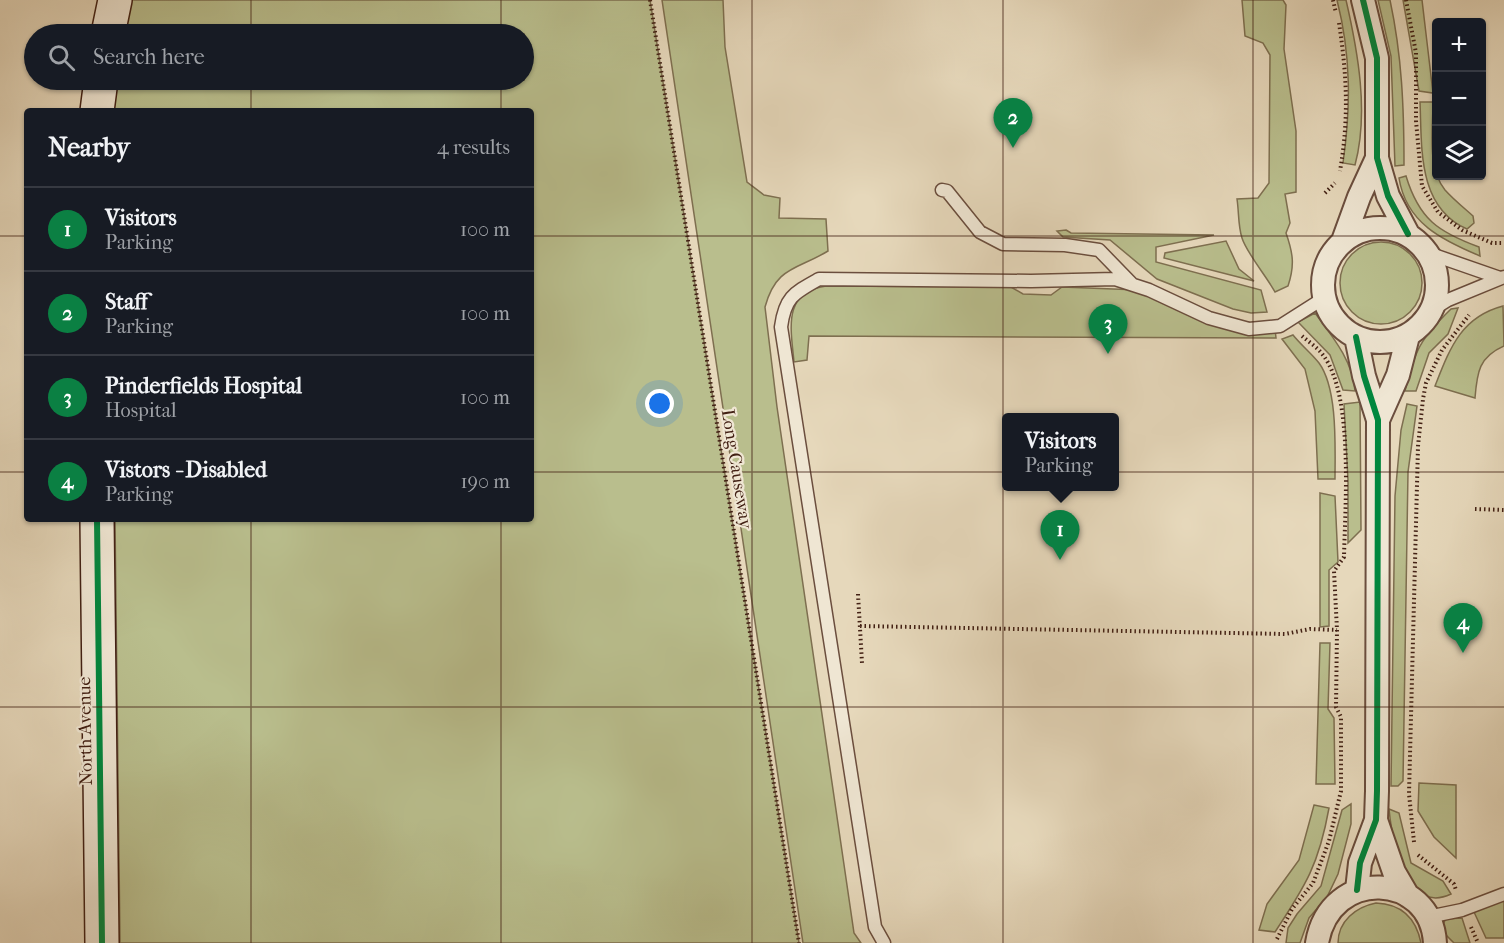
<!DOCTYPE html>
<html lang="en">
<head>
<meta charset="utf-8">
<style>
  :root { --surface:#171b24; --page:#20242c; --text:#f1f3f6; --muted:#9ea1a6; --line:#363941; --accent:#0b8043 }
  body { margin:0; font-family:"IM FELL French Canon",serif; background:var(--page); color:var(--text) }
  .controls { position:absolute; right:18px; top:18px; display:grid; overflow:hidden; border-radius:6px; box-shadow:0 2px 4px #0004 }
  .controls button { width:54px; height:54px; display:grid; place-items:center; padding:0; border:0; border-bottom:2px solid var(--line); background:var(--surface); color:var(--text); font:30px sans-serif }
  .you { position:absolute; left:660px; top:404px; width:21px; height:21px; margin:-15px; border:4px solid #fff; border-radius:50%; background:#1a73e8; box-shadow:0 0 0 9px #1a73e833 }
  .badge { display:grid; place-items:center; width:39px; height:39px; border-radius:50%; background:var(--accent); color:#fff; font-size:20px; font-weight:700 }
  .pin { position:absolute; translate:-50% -50px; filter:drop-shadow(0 2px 3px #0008) }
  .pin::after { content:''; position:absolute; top:32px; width:21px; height:18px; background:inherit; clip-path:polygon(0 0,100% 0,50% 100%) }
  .popup { position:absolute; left:1002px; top:413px; width:117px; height:78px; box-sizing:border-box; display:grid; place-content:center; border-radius:6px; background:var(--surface); filter:drop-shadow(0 2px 4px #0005); font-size:20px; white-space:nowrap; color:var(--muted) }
  .popup b { font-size:22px; color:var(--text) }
  .popup::after { content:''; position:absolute; left:50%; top:100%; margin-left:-12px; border:12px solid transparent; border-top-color:var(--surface) }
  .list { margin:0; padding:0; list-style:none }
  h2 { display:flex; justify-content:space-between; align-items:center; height:78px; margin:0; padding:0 24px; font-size:26px }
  h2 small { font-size:20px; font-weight:400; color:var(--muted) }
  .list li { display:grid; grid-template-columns:39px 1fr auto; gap:18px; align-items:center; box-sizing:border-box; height:84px; padding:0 24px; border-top:2px solid var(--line) }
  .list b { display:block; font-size:22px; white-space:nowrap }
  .list p { margin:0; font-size:20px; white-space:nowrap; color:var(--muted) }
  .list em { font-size:20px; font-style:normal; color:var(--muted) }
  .icon { flex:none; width:33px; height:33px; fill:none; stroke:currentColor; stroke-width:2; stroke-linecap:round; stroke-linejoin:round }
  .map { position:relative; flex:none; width:1504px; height:943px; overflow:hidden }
  .search { position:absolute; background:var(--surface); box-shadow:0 2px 4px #0004; left:24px; top:24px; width:510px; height:66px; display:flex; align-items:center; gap:15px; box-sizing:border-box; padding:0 21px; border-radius:33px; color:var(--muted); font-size:22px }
  .panel { position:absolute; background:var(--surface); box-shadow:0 2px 4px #0004; left:24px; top:108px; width:510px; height:414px; border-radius:6px }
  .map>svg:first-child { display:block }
  .green { fill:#b9be8d; stroke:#7e6f50; stroke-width:1.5 }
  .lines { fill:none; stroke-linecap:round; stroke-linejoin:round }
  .lane-casing { stroke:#6b4e3e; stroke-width:15 }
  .street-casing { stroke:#6b4e3e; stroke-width:26 }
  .secondary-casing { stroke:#422014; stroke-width:36 }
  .path { stroke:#422014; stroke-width:4; stroke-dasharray:1.5 3; stroke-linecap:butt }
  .lane { stroke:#efe6d3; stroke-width:12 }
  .street { stroke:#efe6d3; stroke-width:22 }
  .secondary { stroke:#efe6d3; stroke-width:33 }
  .cycleway-casing { stroke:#efe6d3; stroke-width:10 }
  .cycleway { stroke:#00873e; stroke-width:6 }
  .grid { fill:none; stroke:#422014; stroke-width:1.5; stroke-opacity:0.55 }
  .labels { text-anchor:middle; stroke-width:4.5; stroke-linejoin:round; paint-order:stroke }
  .street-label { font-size:18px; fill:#422014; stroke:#efe6d3 }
</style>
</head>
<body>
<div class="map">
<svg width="1504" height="943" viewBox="0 0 1504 943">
  <rect width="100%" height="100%" fill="#e6d8bb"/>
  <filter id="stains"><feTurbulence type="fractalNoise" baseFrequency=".00333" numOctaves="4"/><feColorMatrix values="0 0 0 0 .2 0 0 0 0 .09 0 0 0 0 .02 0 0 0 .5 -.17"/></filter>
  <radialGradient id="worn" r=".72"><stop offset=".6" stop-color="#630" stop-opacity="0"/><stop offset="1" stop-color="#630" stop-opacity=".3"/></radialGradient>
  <!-- green -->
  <path class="green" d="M124,0H650L799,943H120L115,519H531V111H111L114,80H524V34H121Z
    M662,0H723L725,47L747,182L764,195L780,198L779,218L826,219L828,251C797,270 776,266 765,307L777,407L854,933L861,943H803Z
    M1242,0H1283L1286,5L1284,49L1296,131V192L1285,194L1290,223L1286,233C1293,253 1295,265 1288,286L1275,292C1267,277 1246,252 1242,238C1238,226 1239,212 1237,199L1258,198L1269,183L1270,55L1263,43L1245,36Z
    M1337,0H1346C1358,52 1369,113 1355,165L1343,163C1351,107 1351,55 1337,0Z
    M1378,0H1390C1402,56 1404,108 1404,165L1395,166L1391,56Z
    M1403,0H1422L1433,93L1419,91Z
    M1420,102H1433C1433,130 1427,168 1445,190C1453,199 1464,208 1473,216L1474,223L1467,229C1417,207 1422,147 1420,102Z
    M1406,176C1419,219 1438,232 1479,247L1480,256C1442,240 1406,223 1399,178Z
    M1066,230L1071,233L1214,235L1156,247V262L1261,290L1267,312L1251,313L1233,309L1157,279L1110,240L1063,237L1057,231Z
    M1226,241L1239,269L1254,281L1164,258L1165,253Z
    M1340 283a41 41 0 1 1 82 0a41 41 0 1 1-82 0Z
    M826,286L1011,287L1023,294L1051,295L1062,287L1139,290L1201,318L1275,329L1276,338L809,336L807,360L794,362C791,329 782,292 826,286Z
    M1503,306L1504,346C1479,357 1477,372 1475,398L1435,386C1450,348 1461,317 1503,306Z
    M1458,308L1448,334L1429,353L1416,391H1405C1415,350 1420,339 1451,309Z
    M1315,313C1332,336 1353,361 1355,391L1343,390L1330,355L1298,322Z
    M1293,335C1301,345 1311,353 1319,363C1338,389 1335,448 1335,479H1318L1315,411L1305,369L1282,339Z
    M1360,402L1361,530L1348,543V480L1344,404Z
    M1407,404L1417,406L1408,472L1403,781L1398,786H1391L1395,496L1401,430Z
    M1320,493L1335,496L1338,562L1329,570V626L1320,627Z
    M1320,643H1330L1328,709L1334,718L1335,784H1316Z
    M1419,783L1456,785V858L1434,837L1418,811Z
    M1351,804V824L1338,874L1327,897L1309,918L1300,943H1286L1288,928L1297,914L1321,886L1342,810Z
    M1314,805L1329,808C1319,864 1306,885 1275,932L1259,930L1267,904L1299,860Z
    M1389,809L1399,813L1411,863L1443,881L1451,894C1405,916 1392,839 1389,809Z
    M1504,899V938H1486L1474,912Z
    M1376,903C1402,904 1416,918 1421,943H1338C1338,921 1356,907 1376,903Z
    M1462,918L1470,943H1454L1444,933L1442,925L1446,919Z"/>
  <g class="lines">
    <defs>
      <path id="lane" d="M942,190L947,191L980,232L1003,244L1065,245L1099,250L1132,284
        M1428,253L1500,278
        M1432,310L1448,300L1504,277
        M1428,917L1462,910L1504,894
        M884,943L875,927L781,327C785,297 794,293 819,279L1031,281L1115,279L1149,290L1209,318L1249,329L1280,326L1324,298"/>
      <path id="street" d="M1363,0L1377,58V158L1388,196L1408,234
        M1323 285a57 57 0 1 1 114 0a57 57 0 1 1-114 0Z
        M1343,241L1359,197L1377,158
        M1356,337L1364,376L1378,420L1377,791L1376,820L1360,863L1357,890
        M1378,420L1398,375L1408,336
        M1376,820L1394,872L1408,896
        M1317,943C1330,866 1431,872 1435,943"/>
      <path id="secondary" d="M108,34L115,0
        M97,111L101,80
        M97,519L102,943"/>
    </defs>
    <!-- lane casing -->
    <use href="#lane" class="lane-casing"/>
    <!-- street casing -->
    <use href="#street" class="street-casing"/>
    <!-- secondary casing -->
    <use href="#secondary" class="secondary-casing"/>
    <!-- path -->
    <path class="path" d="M650,0L799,943
      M1333,0L1336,13
      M1406,0L1416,53V121L1422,186L1438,212L1462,230L1492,243H1504
      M1339,23C1347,76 1349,118 1340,171
      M1325,193L1335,183
      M1475,509L1504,510
      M858,594L862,663
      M860,626L1285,634L1310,629L1337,630
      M1414,842L1409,794L1418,446L1423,399L1426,383L1442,350L1469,315
      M1418,855L1454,884L1456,890
      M1471,927L1478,943
      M1277,939L1292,909L1313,883L1329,841L1341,791V717L1336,707L1337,630L1334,571L1344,557C1345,507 1354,395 1323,355C1318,348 1309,342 1302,336"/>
    <!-- lane -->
    <use href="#lane" class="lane"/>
    <!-- street -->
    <use href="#street" class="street"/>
    <!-- secondary -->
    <use href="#secondary" class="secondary"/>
    <defs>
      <path id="cycleway" d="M1363,0L1377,58V158L1388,196L1408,234
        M1356,337L1364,376L1378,420L1377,791L1376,820L1360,863L1357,890
        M97,519L102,943"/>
    </defs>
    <!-- cycleway casing -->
    <use href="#cycleway" class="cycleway-casing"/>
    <!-- cycleway -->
    <use href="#cycleway" class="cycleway"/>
  </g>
  <!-- grid -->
  <path class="grid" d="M251,0V34M501,0V34M752,0V943M1003,0V943M1253,0V943M251,80V111M501,80V111M0,236H27M531,236H1504M0,472H27M531,472H1504M251,519V943M501,519V943M0,707H1504"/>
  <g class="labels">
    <!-- street labels -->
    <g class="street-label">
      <text transform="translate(737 469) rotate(81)" y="6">Long Causeway</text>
      <text transform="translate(85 731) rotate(-91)" y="6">North Avenue</text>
    </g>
  </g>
  <rect width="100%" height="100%" filter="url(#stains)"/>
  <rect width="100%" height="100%" fill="url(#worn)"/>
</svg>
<div class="controls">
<button>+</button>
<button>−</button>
<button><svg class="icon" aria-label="layers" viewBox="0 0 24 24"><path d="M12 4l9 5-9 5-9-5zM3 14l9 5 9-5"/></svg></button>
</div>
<div class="you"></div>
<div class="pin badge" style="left:1060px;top:560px">1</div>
<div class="popup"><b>Visitors</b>Parking</div>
<div class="pin badge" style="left:1013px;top:148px">2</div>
<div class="pin badge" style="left:1108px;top:354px">3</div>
<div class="pin badge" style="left:1463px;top:653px">4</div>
<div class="search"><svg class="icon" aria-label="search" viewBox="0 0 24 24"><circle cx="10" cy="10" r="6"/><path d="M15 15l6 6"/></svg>Search here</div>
<section class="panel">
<h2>Nearby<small>4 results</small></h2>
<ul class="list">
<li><span class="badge">1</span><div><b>Visitors</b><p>Parking</p></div><em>100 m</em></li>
<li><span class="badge">2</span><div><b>Staff</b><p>Parking</p></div><em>100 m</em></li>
<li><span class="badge">3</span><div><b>Pinderfields Hospital</b><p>Hospital</p></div><em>100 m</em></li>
<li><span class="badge">4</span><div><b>Vistors - Disabled</b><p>Parking</p></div><em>190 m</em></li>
</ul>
</section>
</div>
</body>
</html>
